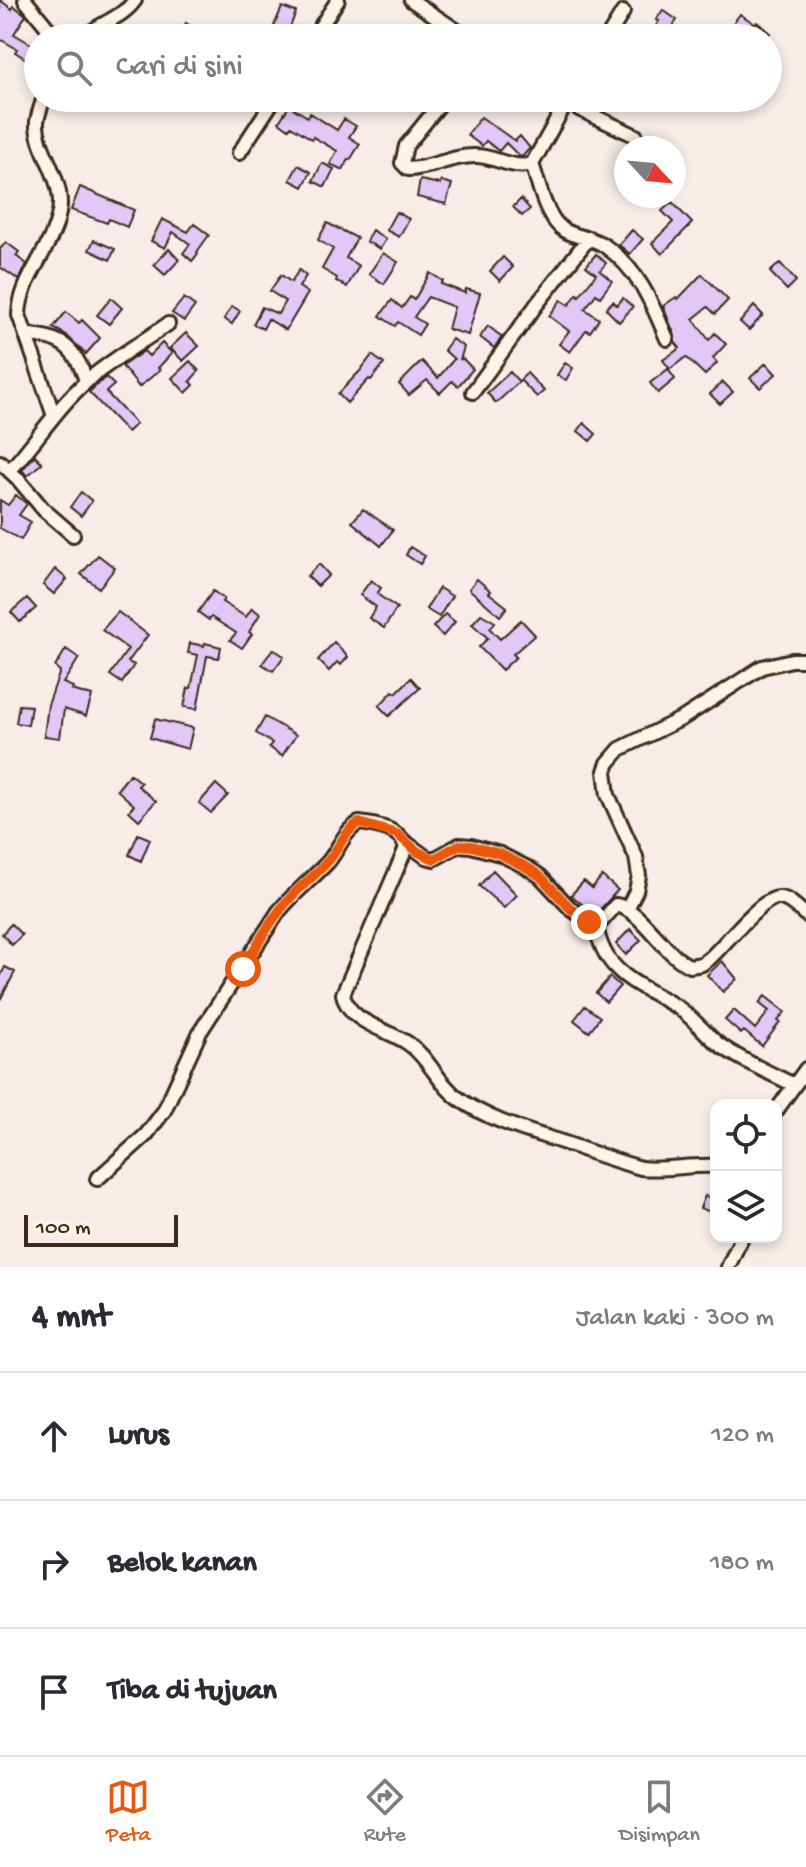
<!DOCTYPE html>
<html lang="id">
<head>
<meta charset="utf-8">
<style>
  :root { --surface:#fff; --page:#f7f7f7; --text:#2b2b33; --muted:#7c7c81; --line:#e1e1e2; --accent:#ea580c }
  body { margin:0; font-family:"Gochi Hand",sans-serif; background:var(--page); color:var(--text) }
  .controls { position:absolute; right:24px; bottom:24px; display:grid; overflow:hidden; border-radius:16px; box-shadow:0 4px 12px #0003 }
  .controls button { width:72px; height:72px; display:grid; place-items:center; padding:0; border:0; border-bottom:2px solid var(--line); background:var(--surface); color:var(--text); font:40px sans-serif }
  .compass { position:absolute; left:614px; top:136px; width:72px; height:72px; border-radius:50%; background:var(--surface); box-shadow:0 4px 12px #0003; rotate:116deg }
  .scale { position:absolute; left:24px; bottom:20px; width:154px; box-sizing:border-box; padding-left:8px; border:4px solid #3b2a1e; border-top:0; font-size:22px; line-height:28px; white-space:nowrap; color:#3b2a1e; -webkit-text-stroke:6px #fcf5e5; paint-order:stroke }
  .stop { position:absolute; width:24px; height:24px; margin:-18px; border:6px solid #ea580c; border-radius:50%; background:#fff }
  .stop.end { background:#ea580c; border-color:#fff; box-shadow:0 2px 8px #0008 }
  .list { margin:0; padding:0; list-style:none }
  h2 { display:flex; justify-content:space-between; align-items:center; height:104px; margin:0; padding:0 32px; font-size:34px }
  h2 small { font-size:26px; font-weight:400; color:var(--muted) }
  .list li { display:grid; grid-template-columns:52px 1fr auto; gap:24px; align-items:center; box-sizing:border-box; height:128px; padding:0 32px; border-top:2px solid var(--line) }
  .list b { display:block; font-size:30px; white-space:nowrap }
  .list em { font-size:26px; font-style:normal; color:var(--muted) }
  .icon { flex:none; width:44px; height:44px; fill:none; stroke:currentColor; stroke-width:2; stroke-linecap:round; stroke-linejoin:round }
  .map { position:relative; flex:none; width:806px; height:1267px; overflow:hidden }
  .search { position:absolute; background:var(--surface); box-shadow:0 4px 12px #0003; left:24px; right:24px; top:24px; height:88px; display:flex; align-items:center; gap:20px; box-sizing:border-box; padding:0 28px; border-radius:44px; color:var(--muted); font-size:30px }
  .sheet { height:488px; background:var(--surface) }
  nav { display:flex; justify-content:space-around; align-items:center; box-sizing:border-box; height:112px; border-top:2px solid var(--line); background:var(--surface); font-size:22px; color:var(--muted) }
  nav a { display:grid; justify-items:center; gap:4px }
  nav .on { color:var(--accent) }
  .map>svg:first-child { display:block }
  .building { fill:#e3c7f6; stroke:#3b2a1e; stroke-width:2 }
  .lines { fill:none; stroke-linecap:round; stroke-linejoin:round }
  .minor-casing { stroke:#3b2a1e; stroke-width:18 }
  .minor { stroke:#fcf5e5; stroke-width:12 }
  .route { stroke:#ea580c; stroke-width:10 }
</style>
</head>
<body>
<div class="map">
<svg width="806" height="1267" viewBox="0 0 806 1267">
  <rect width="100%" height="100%" fill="#f7ece8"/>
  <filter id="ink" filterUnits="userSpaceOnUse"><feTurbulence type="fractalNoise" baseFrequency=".0125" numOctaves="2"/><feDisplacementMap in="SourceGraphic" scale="16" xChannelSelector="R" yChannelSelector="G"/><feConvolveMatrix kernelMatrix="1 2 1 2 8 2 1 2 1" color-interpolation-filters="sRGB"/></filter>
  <g filter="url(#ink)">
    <!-- building -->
    <path class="building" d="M0,0L12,9L14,6L26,15L14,34L38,48V57L34,64L15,52L17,49L0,39Z
      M282,7L296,12L288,32L274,26Z
      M663,10L677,20L670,31L672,32L668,38H649L659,21L656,20Z
      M740,14L755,24L757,22L770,33L766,38H750L733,23Z
      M186,23L199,31L194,38H177Z
      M289,106L308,117L310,113L337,130L344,119L356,126L349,137L360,144L350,160L348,159L343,170L330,164L337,151L313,137L312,139L291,126L289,129L279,122Z
      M481,117L515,141L520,136L530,148L523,156H519L506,143L499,151L486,141L482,146L467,135Z
      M322,163L334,169L325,187L313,181Z
      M298,165L311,172L303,187L290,180Z
      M420,180L440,184L441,181L452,184L446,204L417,197Z
      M80,187L134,210L127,227L109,219L107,223L71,210Z
      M521,199L530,209L522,216L513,207Z
      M672,202L692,223L662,254L652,243L673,222L662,211Z
      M396,212L409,219L399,237L386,230Z
      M162,219L188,232L194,224L209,235L197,252L198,254L192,261L183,253L190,244L173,232L165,248L151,241Z
      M327,223L357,238L346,258L359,266L347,287L336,281L337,278L322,269L333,249L318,240Z
      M372,230L386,239L380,249L366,241Z
      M632,230L643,239L630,254L619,245Z
      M94,240L115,249L110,260L89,250Z
      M6,242L19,252L16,256L27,264L19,280L0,267V249Z
      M169,249L179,260L165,275L154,265Z
      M383,253L398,262L384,284L369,274Z
      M596,254L606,263L600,271L612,281L600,297L596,294L585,309L599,319L590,332L586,330L570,352L559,344L569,331L549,316L561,300L569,305L577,294L579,296L596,274L586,266Z
      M503,257L513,267L500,281L490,271Z
      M780,263L796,281L787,290L770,272Z
      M299,270L306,276L299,287L308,293L286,330L268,319L263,329L253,324L262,307L278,314L285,301L270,291L281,275L291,282Z
      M430,273L443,281L441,284L465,293L466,289L480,293L468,335L448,329L454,307L428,297L414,317L425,324L418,335L398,322L395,326L380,316L392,300L402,308L410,297L414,300Z
      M702,274L728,300L715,314L708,307L693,319L709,340L715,333L726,344L713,358L717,363L705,375L686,357L670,369L663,360L680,348L675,342V336L663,306L676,297L678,299Z
      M111,298L122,308L109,324L97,315Z
      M184,298L195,306L184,321L172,313Z
      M623,298L633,307L619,322L606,309L613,301L617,305Z
      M232,306L240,311L232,324L224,319Z
      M754,306L763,315L749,330L740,322Z
      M66,312L79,323L82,320L100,338L86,354L65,334L53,328Z
      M488,326L502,337L494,348L480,337Z
      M186,333L199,346L183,361L170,348Z
      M452,339L464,347L460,360L462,358L473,369L458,386L452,381L440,393L427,380L409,395L399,384L422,361L438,378L454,359L444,350Z
      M162,343L172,353L158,368L160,370L139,387L122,366L144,351L149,356Z
      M372,355L384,364L371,380L369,379L347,403L338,394L360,371Z
      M190,361L199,371L190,381L194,385L186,393L172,378Z
      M565,363L573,368L566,380L557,375Z
      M766,363L776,374L760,388L750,378Z
      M668,369L675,379L658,393L650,383Z
      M510,372L519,382L496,403L487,393Z
      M527,373L544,391L537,397L520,380Z
      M106,377L114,385L106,392L136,424L127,432L89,392Z
      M723,382L733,392L720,404L710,394Z
      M584,423L596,434L590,441L578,431Z
      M35,455L42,463L27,476L22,470Z
      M81,492L92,501L81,516L70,507Z
      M16,495L27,504L19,515L31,522L21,540L0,528V500L8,505Z
      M363,509L393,530L381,546L352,522Z
      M410,547L425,556L420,564L406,555Z
      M98,555L115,568L99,588L81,574Z
      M319,564L329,575L318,586L307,576Z
      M55,569L67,579L54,594L43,585Z
      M477,579L491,591L489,593L507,607L500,616L469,589Z
      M371,580L381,588L377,594L397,608L384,628L369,618L376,607L360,595Z
      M439,588L452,596L439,617L426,609Z
      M213,591L224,599L222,602L246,617L252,608L260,614L249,632L252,634L242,648L230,640L236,633L211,617L209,620L198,612Z
      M27,598L36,608L20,622L11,612Z
      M118,612L148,635L128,662L134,665L122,683L110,675L128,649L102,630Z
      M445,614L455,622L443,636L433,627Z
      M481,614L495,622L490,629L500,639L521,620L535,635L513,654L516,657L502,670L479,647L488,638L472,624Z
      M334,642L348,657L341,665L337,662L329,671L318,660Z
      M190,643L204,646L205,643L221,647L219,658L207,656L197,709L184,707L188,688H191L198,655L188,653Z
      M66,649L79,658L63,683L73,687L72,690L92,696L86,716L64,709L60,738L44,736L48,705L60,671L55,667Z
      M273,649L284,656L273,671L262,664Z
      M411,678L420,688L389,716L379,706L393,691L396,693Z
      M19,705L31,706L28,725L16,723Z
      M265,717L296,735L282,756L269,747L272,743L256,733Z
      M155,719L193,728L188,749L150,738Z
      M130,774L141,783L138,786L156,801L139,820L129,811L134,805L117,790Z
      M216,784L228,795L211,813L199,803Z
      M138,834L150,839L141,861L129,855Z
      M493,870L517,895L504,908L479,886Z
      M602,876L618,890L595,915L571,895L584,881L592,888Z
      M11,924L22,935L12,945L2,934Z
      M630,929L641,940L626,955L616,944Z
      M722,961L737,979L723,992L707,975Z
      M5,967L15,972L0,1000V977Z
      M610,977L620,986L606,1002L596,993Z
      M765,996L785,1012L778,1021L780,1022L762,1046L744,1031L741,1034L725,1020L734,1010L755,1029L769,1011L759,1003Z
      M585,1006L600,1017L589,1032L574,1020Z
      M705,1196L716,1200V1214L700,1208Z"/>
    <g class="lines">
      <defs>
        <path id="minor" d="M25,0L56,38
          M411,0L468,38
          M83,38C99,23 123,18 135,0
          M313,38L338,0
          M607,38L623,12
          M44,98C41,106 38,114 37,122C36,148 61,175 60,205C57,245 20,276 19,315L54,416
          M445,98L406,146L402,163L408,169C431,169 452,155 476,156C495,156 512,170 532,164L569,98
          M560,98L579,109L636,136
          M239,153L275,98
          M532,164C539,184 544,212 560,227C571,238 591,236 605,246C639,270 652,303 667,339
          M26,335C61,336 76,348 86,381
          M473,392L537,304L589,238
          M0,462L17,478L44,510L73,535
          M10,470C36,442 57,407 87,381C111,360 141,343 168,324
          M405,842L426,857L434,859L459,845L471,846L500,854L528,868L540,876L571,909L593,924L600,923L616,905C642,909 663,955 690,966L702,964L710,958C724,946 763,895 780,898C790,899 798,909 806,915
          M627,909L636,891L639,876L636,857L608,795L605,771L608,763L620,749L683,718L762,667L792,660H806
          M596,925C604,977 642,984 680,1009C694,1019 704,1032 717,1043C740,1060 768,1072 794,1085
          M776,1111L806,1069
          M97,1179L146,1135L164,1111L200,1032L279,911C294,893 312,879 328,862C339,849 344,831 359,823C376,825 402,829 406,848L343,994C348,1023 388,1029 409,1044C429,1058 437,1082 458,1098C489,1121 529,1131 565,1143C590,1152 615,1161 641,1168C666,1171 690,1164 716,1166
          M728,1267L742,1237"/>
      </defs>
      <!-- minor casing -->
      <use href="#minor" class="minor-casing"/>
      <!-- minor -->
      <use href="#minor" class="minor"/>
    </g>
  </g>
  <g class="lines" filter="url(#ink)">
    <!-- route -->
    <path class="route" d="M243,969C258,944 272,917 292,896C303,884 317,874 328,861C339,849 344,831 359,823L397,834L418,852L434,859L459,845L471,846L500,854L528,868L540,876L571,909L589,922"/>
  </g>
</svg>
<div class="controls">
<button><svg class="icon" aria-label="locate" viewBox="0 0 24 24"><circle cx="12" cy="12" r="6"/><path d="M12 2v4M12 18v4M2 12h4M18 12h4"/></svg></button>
<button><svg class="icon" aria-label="layers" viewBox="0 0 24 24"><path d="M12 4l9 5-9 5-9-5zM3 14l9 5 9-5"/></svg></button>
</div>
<svg class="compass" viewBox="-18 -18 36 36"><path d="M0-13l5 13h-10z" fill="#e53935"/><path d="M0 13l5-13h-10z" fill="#7c7c81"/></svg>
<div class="scale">100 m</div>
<div class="stop" style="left:243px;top:969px"></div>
<div class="stop end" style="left:589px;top:922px"></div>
<div class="search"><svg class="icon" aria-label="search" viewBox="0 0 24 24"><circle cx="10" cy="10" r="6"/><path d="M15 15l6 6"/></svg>Cari di sini</div>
</div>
<section class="sheet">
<h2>4 mnt<small>Jalan kaki · 300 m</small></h2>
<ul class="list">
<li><svg class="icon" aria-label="ahead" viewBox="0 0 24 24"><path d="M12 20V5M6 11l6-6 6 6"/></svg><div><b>Lurus</b></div><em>120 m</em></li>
<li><svg class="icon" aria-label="right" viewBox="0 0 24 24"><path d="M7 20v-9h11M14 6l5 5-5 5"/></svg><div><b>Belok kanan</b></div><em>180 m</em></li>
<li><svg class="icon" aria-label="arrive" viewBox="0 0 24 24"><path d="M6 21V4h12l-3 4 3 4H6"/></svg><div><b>Tiba di tujuan</b></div></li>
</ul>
</section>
<nav>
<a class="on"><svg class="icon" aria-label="map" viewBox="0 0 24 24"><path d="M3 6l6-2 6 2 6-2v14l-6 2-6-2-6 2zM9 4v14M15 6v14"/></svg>Peta</a>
<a><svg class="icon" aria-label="directions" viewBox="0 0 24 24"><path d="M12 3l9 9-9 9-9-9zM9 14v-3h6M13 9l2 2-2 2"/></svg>Rute</a>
<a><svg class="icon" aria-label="saved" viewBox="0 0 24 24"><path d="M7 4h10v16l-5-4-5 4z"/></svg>Disimpan</a>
</nav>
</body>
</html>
